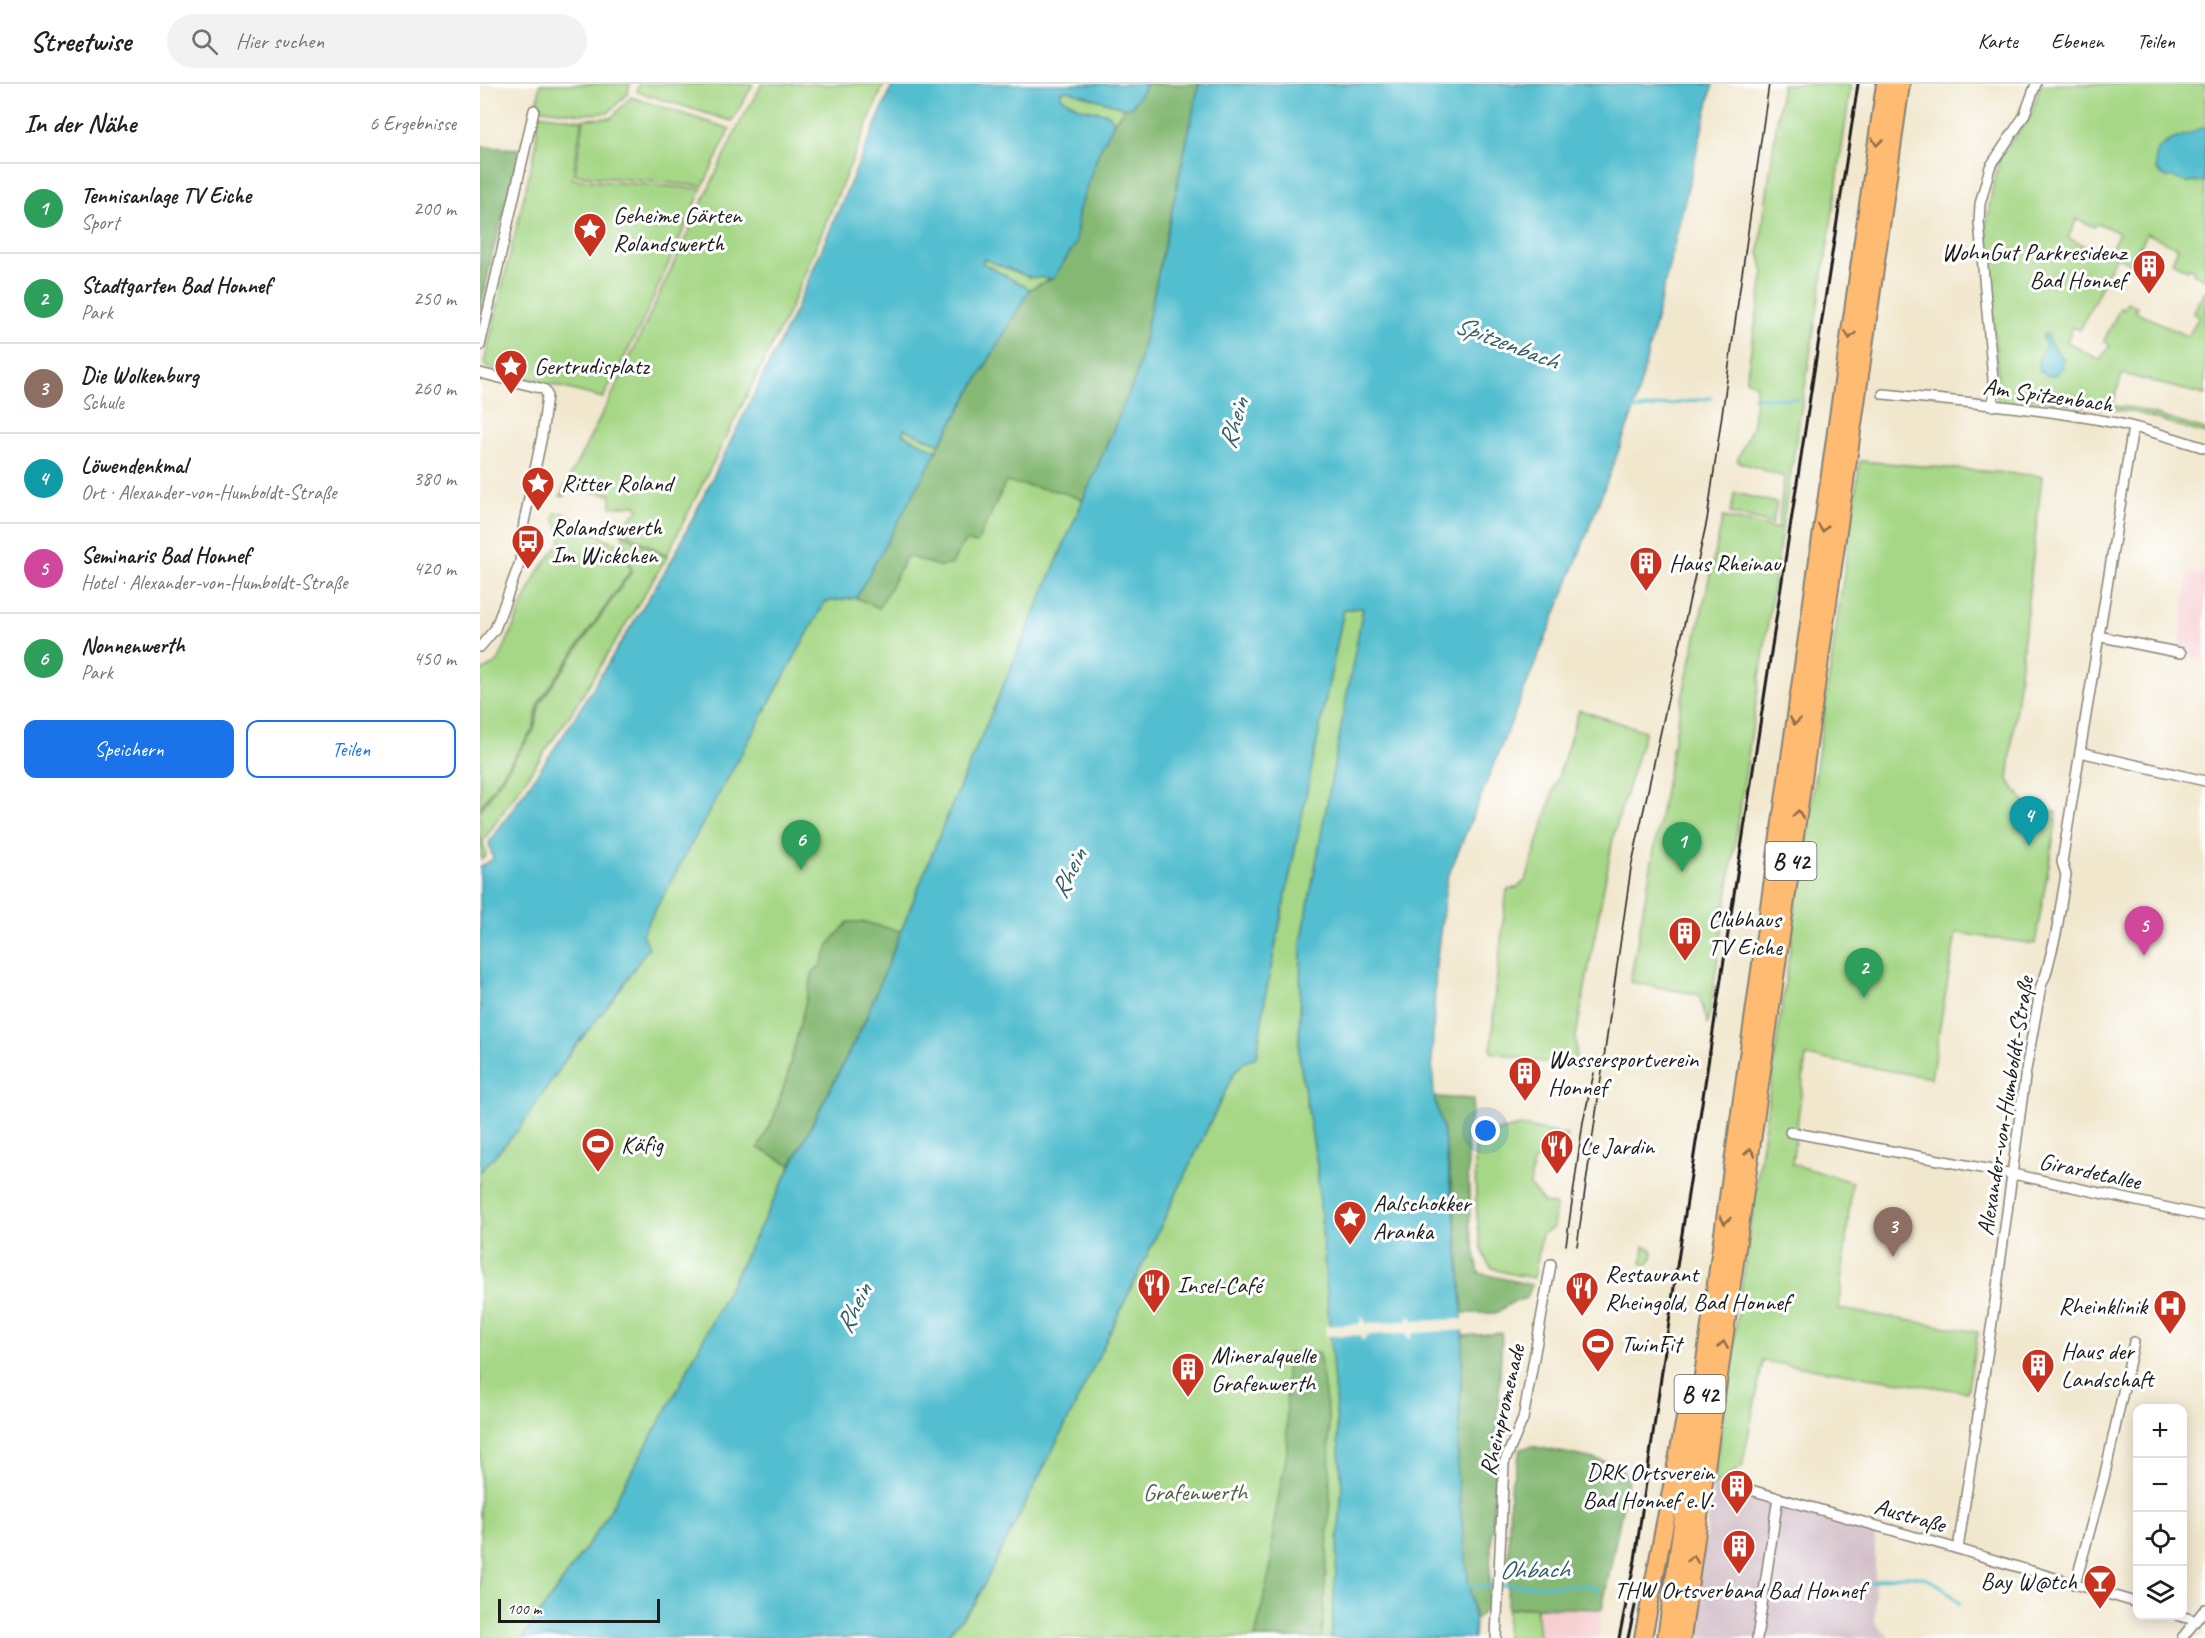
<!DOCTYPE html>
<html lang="de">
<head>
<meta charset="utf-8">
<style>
  :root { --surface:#fff; --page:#f2f2f2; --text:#202124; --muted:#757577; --line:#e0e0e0; --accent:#1a73e8 }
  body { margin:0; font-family:Caveat,sans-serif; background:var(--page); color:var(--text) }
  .controls { position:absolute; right:18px; bottom:18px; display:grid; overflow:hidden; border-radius:12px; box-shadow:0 3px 15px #0003 }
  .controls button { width:54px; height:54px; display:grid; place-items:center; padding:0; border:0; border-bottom:2px solid var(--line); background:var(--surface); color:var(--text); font:30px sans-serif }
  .scale { position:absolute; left:18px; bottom:15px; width:162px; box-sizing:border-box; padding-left:6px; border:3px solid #1c1c1c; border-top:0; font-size:16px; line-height:21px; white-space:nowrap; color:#1c1c1c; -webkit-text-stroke:4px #fff; paint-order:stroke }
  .you { position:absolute; left:1006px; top:1047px; width:21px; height:21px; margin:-15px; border:4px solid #fff; border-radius:50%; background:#1a73e8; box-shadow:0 0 0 9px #1a73e833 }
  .badge { display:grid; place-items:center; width:39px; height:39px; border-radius:50%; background:var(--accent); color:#fff; font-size:20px; font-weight:700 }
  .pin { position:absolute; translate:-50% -50px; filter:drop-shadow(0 2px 3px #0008) }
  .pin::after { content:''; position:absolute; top:32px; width:21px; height:18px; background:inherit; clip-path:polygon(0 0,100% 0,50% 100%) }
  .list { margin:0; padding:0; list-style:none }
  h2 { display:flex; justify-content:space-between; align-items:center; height:78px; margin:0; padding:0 24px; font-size:26px }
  h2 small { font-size:20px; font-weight:400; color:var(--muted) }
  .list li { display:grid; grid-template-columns:39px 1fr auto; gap:18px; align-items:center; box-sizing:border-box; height:90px; padding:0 24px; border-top:2px solid var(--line) }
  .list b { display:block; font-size:22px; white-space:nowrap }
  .list p { margin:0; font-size:20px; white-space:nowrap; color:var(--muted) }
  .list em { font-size:20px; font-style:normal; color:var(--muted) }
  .actions { display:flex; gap:12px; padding:18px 24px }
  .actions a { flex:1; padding:14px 0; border:2px solid var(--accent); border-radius:12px; text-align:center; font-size:21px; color:var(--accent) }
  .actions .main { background:var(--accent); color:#fff }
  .icon { flex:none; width:33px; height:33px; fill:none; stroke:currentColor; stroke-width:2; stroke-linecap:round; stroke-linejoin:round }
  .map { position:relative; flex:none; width:1725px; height:1554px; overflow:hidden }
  header { display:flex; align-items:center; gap:36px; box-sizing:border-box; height:84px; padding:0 30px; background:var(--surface); border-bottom:2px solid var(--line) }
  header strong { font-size:28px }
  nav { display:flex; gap:33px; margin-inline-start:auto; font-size:21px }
  .search { width:420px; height:54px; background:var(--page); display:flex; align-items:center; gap:15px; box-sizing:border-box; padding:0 21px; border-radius:33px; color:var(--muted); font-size:22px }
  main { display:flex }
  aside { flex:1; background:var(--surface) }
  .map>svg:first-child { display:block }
  .built { fill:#f7cfd1 }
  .industrial { fill:#d2bdc6 }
  .green { fill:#a6d786; stroke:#617a51; stroke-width:1.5; fill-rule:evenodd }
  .forest { fill:#84b873; stroke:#506a48; stroke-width:1.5 }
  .water { fill:#53becf; stroke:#386d76; stroke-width:1.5 }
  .pier { fill:#f1e7cd }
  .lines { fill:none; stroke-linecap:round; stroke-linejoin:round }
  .stream { stroke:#53becf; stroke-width:3 }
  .minor-casing { stroke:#868274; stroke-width:12 }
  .trunk-casing { stroke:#868274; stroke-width:20 }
  .minor { stroke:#fff; stroke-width:9 }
  .trunk { stroke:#ffbb71; stroke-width:16 }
  .tram { stroke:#1c1c1c; stroke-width:1.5 }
  .rail { stroke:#1c1c1c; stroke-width:3 }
  .oneway { stroke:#8e6c46 }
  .labels { text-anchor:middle; stroke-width:6; stroke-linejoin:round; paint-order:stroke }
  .shield { fill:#fff; stroke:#606060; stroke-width:1.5 }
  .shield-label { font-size:22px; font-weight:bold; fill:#1c1c1c }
  .poi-label { font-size:24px; fill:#1c1c1c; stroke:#fff; text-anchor:start }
  .street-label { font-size:24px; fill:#1c1c1c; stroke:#fff }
  .park-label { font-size:24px; fill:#4c5d41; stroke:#fff }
  .water-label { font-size:26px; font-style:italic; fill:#325d64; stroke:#fff }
</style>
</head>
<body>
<header>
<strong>Streetwise</strong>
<div class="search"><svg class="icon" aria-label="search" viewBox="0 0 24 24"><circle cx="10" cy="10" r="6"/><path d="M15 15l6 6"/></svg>Hier suchen</div>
<nav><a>Karte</a><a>Ebenen</a><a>Teilen</a></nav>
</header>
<main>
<aside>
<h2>In der Nähe<small>6 Ergebnisse</small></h2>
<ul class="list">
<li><span class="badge" style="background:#2e9e5b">1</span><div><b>Tennisanlage TV Eiche</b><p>Sport</p></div><em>200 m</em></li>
<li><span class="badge" style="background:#2e9e5b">2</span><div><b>Stadtgarten Bad Honnef</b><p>Park</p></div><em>250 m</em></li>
<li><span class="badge" style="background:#8d6e63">3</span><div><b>Die Wolkenburg</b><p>Schule</p></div><em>260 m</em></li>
<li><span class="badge" style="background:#0f9aa8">4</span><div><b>Löwendenkmal</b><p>Ort · Alexander-von-Humboldt-Straße</p></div><em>380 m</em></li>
<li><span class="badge" style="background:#d1479c">5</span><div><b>Seminaris Bad Honnef</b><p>Hotel · Alexander-von-Humboldt-Straße</p></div><em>420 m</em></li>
<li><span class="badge" style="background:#2e9e5b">6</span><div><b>Nonnenwerth</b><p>Park</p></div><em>450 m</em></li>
</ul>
<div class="actions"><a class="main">Speichern</a><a>Teilen</a></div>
</aside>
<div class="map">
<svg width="1725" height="1554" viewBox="0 0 1725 1554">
  <rect width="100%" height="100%" fill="#fff"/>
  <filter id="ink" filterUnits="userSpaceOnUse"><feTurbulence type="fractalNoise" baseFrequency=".0167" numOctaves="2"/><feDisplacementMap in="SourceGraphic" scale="12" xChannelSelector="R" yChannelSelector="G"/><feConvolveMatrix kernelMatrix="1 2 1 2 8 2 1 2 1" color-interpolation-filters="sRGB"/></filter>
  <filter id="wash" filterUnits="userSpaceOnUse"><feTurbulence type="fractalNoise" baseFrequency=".008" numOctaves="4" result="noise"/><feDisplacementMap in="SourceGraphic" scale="24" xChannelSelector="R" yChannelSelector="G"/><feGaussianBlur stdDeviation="1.35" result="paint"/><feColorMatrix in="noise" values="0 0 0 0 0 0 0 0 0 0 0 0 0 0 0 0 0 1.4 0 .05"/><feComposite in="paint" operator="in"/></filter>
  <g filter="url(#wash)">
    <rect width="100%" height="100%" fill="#f1e7cd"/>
    <!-- built -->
    <path class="built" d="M1708,487L1725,491V578L1708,571L1709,567L1700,565Z
      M1056,1523L1122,1525L1118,1554H1059Z"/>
    <!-- industrial -->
    <path class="industrial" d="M1233,1402L1395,1449V1538L1410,1554H1211Z"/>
    <!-- green -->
    <path class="green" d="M60,0H150L148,9L128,29L100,30L57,24Z
      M159,0H273L252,37L157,8Z
      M282,0H404L309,227L187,471L139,446L159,425L156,421L131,423V411L88,404L84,413L80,412L137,301L256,46Z
      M667,0H719L656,293L470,725L385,937L192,1316L120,1443L43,1554H0V1088L39,1045L90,969L134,914L168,863L161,850L345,518L456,368L422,349L424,344L460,360L550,205L502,179L504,175L549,193L629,30L600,24L580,13V7L587,6L645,24L653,21Z
      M1302,0H1371L1351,141L1306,419L1228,940L1219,911L1150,898L1200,624L1243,433L1298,445L1304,393L1257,377L1273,341L1276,301L1266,296L1284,188L1279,168Z
      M1561,0H1725V195L1713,189L1714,186L1709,184L1707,186L1692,178L1698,164L1667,149L1661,162L1658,161L1650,179L1636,172L1600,246L1592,243L1587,258L1618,275L1621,274L1630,261L1624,257L1640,224L1643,226L1647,218L1657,223L1655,227L1708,253L1719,232L1713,229L1725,205V311L1642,290L1632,322L1653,324L1725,346V350L1654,328L1551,315L1550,324L1517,318L1518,293L1506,142L1512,106L1520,73L1551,30ZM1597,135L1614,143L1616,140L1619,141L1620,140L1639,149L1630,167L1620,162L1617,168L1588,154Z
      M151,13L250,45L223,102L95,91L104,35L131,34Z
      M58,30L102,36L92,95L222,105L160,243L123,314L8,284L4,279L56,62Z
      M1380,377L1562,392L1528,696L1548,723L1577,728L1575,746L1555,860L1476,849L1451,994L1326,972L1312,1080L1372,1098L1359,1225L1498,1248L1487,1308L1283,1277L1262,1383L1233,1402Z
      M1255,409L1297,419L1292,440L1250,429Z
      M75,429H83L93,434L92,438L143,463L151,486L59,618L53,645L0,724V588L18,578L56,491L81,457L80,446L74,436Z
      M142,450L187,473L92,628L3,757L6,772L1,776L0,727L54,646L60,619L152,487Z
      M884,524L821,860L819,972L837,1081L862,1404L851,1554H464L494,1520L590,1332L754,989L763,979L777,972L786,908L864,525Z
      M1099,626L1165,647L1134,749L1096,952V971L1092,984L1011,968L1015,908L1027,806L1036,804L1046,796Z
      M1041,1042L1087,1051L1086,1064L1069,1063L1053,1078L1050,1102L1064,1119L1076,1121L1073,1144L1062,1150L1054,1194C1043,1192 1022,1189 1013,1184C992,1172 996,1081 995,1057L1002,1051Z
      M1164,1162L1170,1164L1173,1168L1171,1177L1167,1180H1162Z
      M1056,1523L1059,1554H1026L1027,1525Z"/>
    <!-- forest -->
    <path class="forest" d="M667,0H719L656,293L603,416L582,408L526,398L497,459L485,457L471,481L458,482L427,472L399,524L376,514L460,360L550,205L573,194L596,159L598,129L618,70L634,38L645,24L653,21Z
      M0,63L42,65L12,170L0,232Z
      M368,838H384L421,847L385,937L311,1081L278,1064L293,1035L307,993L333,888L341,881L350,859Z
      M954,1013L994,1015L987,1052L989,1111L990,1143L999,1189L1052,1201L1047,1214L1031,1219L1016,1229H983C977,1157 974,1082 954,1013Z
      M1022,1249L1008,1524L995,1535L989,1503L977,1392L983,1252Z
      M839,1269L849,1337L850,1415L842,1554H775L791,1481L793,1443L807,1368L806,1270Z
      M1051,1362L1138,1380L1148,1396L1122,1525L1056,1523L1027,1525L1030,1403L1041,1365Z"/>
    <!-- water -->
    <path class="water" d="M413,0H667L653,21L645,24L587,6L581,7V13L600,24L629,30L634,38L618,70L598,129L596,159L573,195L549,193L504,175L502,179L550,205L460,360L424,345L422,350L457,367L376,514L345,518L162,850L169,863L134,914L90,969L39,1045L0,1088V783L13,775L9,759L85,649L192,476L315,227Z
      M719,0H1233L1154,326L1088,499L967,795L956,880L952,973L954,1013L963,1045L976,1146L981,1202L983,1252L977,1392L989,1503L995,1539L994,1554H851L862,1404L837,1081L819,972L821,860L883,524L864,525L786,908L777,972L763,979L754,989L590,1332L494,1520L464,1554H43L120,1443L192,1316L385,937L470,725L656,293Z
      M1720,44L1725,45V97L1707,99L1691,92L1688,94L1677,87C1668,52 1703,57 1720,44Z
      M1564,250L1568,251L1571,261L1584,275C1583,286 1579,290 1569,292L1559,287L1558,276L1566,262L1562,253Z"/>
    <!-- pier -->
    <path class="pier" d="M930,1231L934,1237L986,1235V1246L933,1249L930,1256L926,1249L887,1251L883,1257L879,1251L846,1252L845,1242L879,1240L882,1233L887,1240L927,1237Z"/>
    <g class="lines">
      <!-- stream -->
      <path class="stream" d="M1273,313L1317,315
        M1150,324L1154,326L1231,314
        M1391,1499C1412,1491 1439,1487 1459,1501C1466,1506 1473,1514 1480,1520
        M987,1502L989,1503L1031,1501L1112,1502L1118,1507"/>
    </g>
  </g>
  <g filter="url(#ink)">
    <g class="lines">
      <defs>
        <path id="minor" d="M0,262L54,26
          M0,289L60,304L65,306L67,311L62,352L44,438L40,478L15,545L0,563
          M1403,310C1481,318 1560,324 1636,339C1666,345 1696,355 1725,364
          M1513,322V295L1499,138L1500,120L1510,83L1544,32L1556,0
          M1618,552L1701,569
          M1600,668L1725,697
          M1310,1048L1533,1090L1725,1132
          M1253,1401L1478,1465L1658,1519
          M1478,1465L1514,1225L1546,986L1561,902L1566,890L1576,850L1586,791L1582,778L1653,343
          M1595,1501L1624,1394L1654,1258
          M1700,1532L1714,1536
          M1016,1554L1024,1379L1043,1335L1071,1180
          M1277,1554L1298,1413
          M1702,1554L1725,1525"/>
        <path id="trunk" d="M1163,1554L1211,1303
          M1186,1554L1405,0
          M1202,1554L1421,0"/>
      </defs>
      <!-- minor casing -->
      <use href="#minor" class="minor-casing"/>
      <!-- trunk casing -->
      <use href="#trunk" class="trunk-casing"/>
      <!-- minor -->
      <use href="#minor" class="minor"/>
      <!-- trunk -->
      <use href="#trunk" class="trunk"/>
      <!-- tram -->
      <path class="tram" d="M1086,1161L1103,1038L1114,989
        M1097,1162L1151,784L1227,436L1289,0"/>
      <!-- rail -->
      <path class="rail" d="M1139,1554L1155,1476L1196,1189L1378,0
        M1148,1554L1155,1522"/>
    </g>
    <!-- one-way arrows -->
    <defs><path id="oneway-chevron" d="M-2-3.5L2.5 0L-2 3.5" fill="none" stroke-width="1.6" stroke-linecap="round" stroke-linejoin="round" transform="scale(1.5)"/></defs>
    <g class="oneway">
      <use href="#oneway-chevron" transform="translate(1397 58) rotate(98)"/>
      <use href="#oneway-chevron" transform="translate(1370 251) rotate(98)"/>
      <use href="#oneway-chevron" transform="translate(1343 444) rotate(98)"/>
      <use href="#oneway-chevron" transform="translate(1315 637) rotate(98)"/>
      <use href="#oneway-chevron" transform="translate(1318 730) rotate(-82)"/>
      <use href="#oneway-chevron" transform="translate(1270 1068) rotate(-82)"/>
      <use href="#oneway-chevron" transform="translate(1245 1136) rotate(98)"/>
      <use href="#oneway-chevron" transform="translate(1243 1261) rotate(-82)"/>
      <use href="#oneway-chevron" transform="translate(1213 1475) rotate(-82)"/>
    </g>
  </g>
  <!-- icons -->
  <defs>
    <symbol id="sight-pin" viewBox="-11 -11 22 30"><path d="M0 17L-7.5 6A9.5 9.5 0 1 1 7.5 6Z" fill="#c8321e" stroke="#fff"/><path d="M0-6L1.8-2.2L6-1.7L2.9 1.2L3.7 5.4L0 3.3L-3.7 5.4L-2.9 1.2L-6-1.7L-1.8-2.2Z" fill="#fff"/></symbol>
    <symbol id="building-pin" viewBox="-11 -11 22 30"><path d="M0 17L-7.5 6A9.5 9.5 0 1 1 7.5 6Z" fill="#c8321e" stroke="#fff"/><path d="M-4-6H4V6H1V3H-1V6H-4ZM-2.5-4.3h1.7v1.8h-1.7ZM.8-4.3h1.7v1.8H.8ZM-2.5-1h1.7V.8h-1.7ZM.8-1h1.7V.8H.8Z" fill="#fff"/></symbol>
    <symbol id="bus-pin" viewBox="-11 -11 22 30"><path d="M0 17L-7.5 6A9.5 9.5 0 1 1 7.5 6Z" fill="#c8321e" stroke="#fff"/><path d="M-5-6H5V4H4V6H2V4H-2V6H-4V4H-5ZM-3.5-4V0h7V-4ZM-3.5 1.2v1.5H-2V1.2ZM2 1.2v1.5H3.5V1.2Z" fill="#fff"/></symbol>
    <symbol id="stadium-pin" viewBox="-11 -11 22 30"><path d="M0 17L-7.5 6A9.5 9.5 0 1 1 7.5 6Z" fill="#c8321e" stroke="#fff"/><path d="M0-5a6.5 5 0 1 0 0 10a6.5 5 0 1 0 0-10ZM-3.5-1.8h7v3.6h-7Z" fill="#fff"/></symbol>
    <symbol id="restaurant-pin" viewBox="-11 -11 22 30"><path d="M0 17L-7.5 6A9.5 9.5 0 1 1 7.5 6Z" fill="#c8321e" stroke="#fff"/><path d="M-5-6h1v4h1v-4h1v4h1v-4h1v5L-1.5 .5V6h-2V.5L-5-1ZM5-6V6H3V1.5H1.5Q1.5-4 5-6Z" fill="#fff"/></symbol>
    <symbol id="hospital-pin" viewBox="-11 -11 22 30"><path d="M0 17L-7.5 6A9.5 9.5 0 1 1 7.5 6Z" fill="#c8321e" stroke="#fff"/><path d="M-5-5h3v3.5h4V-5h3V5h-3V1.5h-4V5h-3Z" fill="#fff"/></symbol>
    <symbol id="bar-pin" viewBox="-11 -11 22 30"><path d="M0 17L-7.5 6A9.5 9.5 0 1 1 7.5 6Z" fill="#c8321e" stroke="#fff"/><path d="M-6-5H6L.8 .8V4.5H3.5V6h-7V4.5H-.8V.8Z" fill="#fff"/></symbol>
  </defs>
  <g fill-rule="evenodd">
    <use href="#sight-pin" x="91" y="126" width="38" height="52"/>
    <use href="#building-pin" x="1650" y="163" width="38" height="52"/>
    <use href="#sight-pin" x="12" y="263" width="38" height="52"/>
    <use href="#sight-pin" x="39" y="380" width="38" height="52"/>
    <use href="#bus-pin" x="29" y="438" width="38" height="52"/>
    <use href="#building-pin" x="1147" y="460" width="38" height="52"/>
    <use href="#building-pin" x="1186" y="830" width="38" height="52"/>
    <use href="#building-pin" x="1026" y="970" width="38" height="52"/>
    <use href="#stadium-pin" x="99" y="1041" width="38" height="52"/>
    <use href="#restaurant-pin" x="1058" y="1043" width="38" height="52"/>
    <use href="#sight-pin" x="851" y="1114" width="38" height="52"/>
    <use href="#restaurant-pin" x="655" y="1182" width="38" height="52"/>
    <use href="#restaurant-pin" x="1083" y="1185" width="38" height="52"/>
    <use href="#hospital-pin" x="1671" y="1203" width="38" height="52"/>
    <use href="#stadium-pin" x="1099" y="1241" width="38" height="52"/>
    <use href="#building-pin" x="1539" y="1262" width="38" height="52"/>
    <use href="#building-pin" x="689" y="1266" width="38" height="52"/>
    <use href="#building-pin" x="1238" y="1383" width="38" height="52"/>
    <use href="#building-pin" x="1240" y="1443" width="38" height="52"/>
    <use href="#bar-pin" x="1601" y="1478" width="38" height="52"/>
  </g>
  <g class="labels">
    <!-- shield labels -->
    <g class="shield">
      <rect x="1285.5" y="758" width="51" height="38" rx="4.5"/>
      <rect x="1194.5" y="1291" width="51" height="38" rx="4.5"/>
    </g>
    <g class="shield-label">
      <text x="1311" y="785">B 42</text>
      <text x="1220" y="1318">B 42</text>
    </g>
    <!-- poi labels -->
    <g class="poi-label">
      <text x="133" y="139">Geheime Gärten<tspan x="133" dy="28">Rolandswerth</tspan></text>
      <text x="1646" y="176" text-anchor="end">WohnGut Parkresidenz<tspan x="1646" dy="28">Bad Honnef</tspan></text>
      <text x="54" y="290">Gertrudisplatz</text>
      <text x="81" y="407">Ritter Roland</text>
      <text x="71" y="451">Rolandswerth<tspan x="71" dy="28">Im Wickchen</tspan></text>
      <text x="1189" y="487">Haus Rheinau</text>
      <text x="1228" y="843">Clubhaus<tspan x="1228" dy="28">TV Eiche</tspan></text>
      <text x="1068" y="983">Wassersportverein<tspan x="1068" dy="28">Honnef</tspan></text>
      <text x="141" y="1068">Käfig</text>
      <text x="1100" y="1070">Le Jardin</text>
      <text x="893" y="1127">Aalschokker<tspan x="893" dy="28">Aranka</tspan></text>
      <text x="1125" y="1198">Restaurant<tspan x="1125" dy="28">Rheingold, Bad Honnef</tspan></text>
      <text x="697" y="1209">Insel-Café</text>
      <text x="1667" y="1230" text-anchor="end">Rheinklinik</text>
      <text x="1141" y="1268">TwinFit</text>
      <text x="1581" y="1275">Haus der<tspan x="1581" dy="28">Landschaft</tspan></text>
      <text x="731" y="1279">Mineralquelle<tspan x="731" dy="28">Grafenwerth</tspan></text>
      <text x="1234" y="1396" text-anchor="end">DRK Ortsverein<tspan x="1234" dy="28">Bad Honnef e.V.</tspan></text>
      <text x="1597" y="1505" text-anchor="end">Bay W@tch</text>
      <text x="1259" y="1514" text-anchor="middle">THW Ortsverband Bad Honnef</text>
    </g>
    <!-- street labels -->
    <g class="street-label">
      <text transform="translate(1568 311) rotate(8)" y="8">Am Spitzenbach</text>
      <text transform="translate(1525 1022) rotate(-81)" y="8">Alexander-von-Humboldt-Straße</text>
      <text transform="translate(1610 1087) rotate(12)" y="8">Girardetallee</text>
      <text transform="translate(1022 1326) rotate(-77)" y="8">Rheinpromenade</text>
      <text transform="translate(1430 1431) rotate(16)" y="8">Austraße</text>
    </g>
    <!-- park labels -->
    <g class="park-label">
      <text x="715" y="1416">Grafenwerth</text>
    </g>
    <!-- water labels -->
    <g class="water-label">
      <text transform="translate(1027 258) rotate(21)" y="9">Spitzenbach</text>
      <text transform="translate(753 339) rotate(-74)" y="9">Rhein</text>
      <text transform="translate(588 789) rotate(-64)" y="9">Rhein</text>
      <text transform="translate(373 1224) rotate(-64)" y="9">Rhein</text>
      <text transform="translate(1054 1485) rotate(-1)" y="9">Ohbach</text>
    </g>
  </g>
</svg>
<div class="controls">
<button>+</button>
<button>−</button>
<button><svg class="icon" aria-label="locate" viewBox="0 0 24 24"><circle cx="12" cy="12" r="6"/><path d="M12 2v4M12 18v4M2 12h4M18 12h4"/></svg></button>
<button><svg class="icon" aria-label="layers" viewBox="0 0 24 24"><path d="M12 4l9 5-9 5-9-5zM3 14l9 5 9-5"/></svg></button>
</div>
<div class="scale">100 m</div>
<div class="you"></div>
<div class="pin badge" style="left:1202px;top:788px;background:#2e9e5b">1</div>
<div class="pin badge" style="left:1384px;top:914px;background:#2e9e5b">2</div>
<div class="pin badge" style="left:1413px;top:1173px;background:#8d6e63">3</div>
<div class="pin badge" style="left:1549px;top:762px;background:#0f9aa8">4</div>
<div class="pin badge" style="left:1664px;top:872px;background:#d1479c">5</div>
<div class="pin badge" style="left:321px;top:786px;background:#2e9e5b">6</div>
</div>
</main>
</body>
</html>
